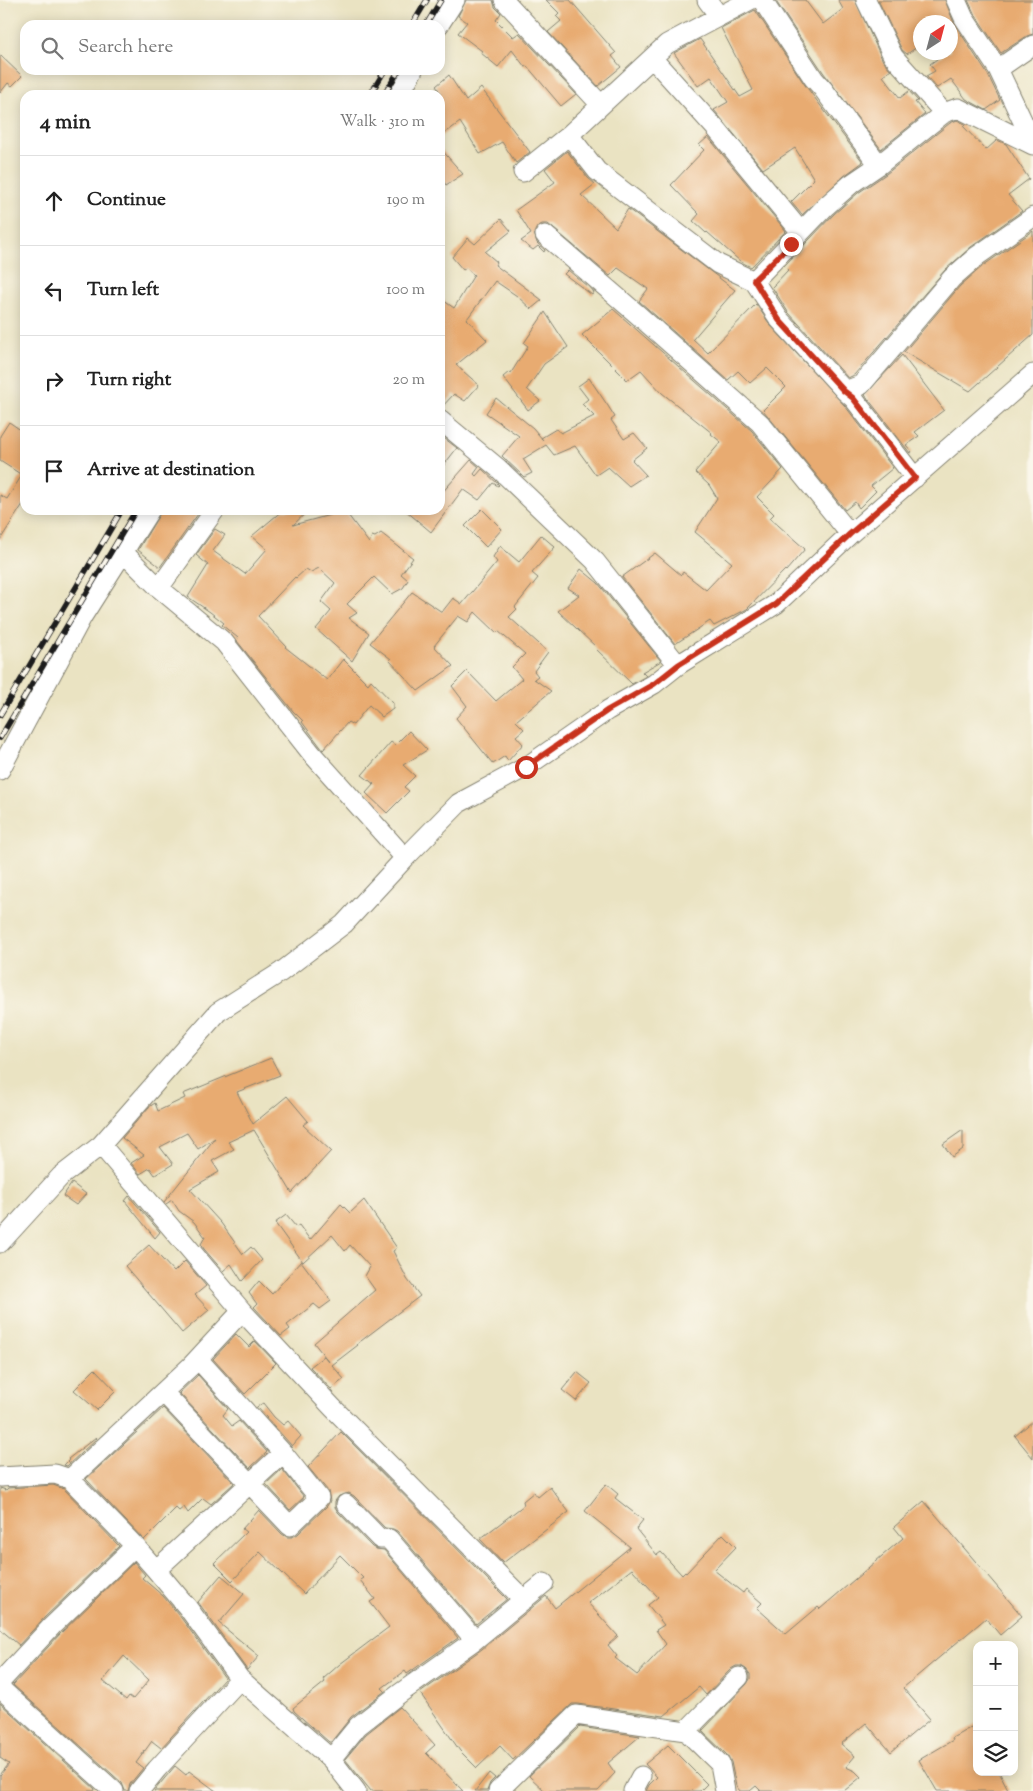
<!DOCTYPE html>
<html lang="en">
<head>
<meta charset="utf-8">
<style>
  :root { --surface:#fff; --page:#f6f6f6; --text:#222; --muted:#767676; --line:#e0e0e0 }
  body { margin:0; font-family:"Sorts Mill Goudy",serif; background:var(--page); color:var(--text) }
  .controls { position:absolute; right:15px; bottom:15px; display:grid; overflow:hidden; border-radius:10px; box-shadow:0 2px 12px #0003 }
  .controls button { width:45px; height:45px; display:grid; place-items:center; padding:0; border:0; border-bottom:1px solid var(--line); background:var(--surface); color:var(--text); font:25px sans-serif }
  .compass { position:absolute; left:913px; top:15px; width:45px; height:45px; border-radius:50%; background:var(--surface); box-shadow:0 2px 12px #0003; rotate:36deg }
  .stop { position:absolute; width:15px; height:15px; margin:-11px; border:4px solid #c8321e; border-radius:50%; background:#fff }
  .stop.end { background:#c8321e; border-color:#fff; box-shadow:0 1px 5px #0008 }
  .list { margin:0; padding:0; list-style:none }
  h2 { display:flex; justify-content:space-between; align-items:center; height:65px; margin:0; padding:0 20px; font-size:21px }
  h2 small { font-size:16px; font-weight:400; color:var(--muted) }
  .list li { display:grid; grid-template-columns:32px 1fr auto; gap:15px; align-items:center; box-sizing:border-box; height:90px; padding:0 20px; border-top:1px solid var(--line) }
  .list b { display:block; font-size:19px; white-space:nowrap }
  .list em { font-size:16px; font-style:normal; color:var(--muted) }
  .icon { flex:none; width:28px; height:28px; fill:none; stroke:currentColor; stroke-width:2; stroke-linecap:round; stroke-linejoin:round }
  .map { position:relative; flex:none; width:1033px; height:1791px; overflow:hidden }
  .search { position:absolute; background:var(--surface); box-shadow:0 2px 12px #0003; left:20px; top:20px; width:425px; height:55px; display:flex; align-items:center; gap:12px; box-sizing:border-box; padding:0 18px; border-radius:15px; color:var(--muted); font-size:19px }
  .panel { position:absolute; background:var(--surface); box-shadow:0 2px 12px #0003; left:20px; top:90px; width:425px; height:425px; border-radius:15px }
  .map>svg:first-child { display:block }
  .building { fill:#e8ab71; fill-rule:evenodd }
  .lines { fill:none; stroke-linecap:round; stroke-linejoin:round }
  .street-casing { stroke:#83806f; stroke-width:21 }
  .street { stroke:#fff; stroke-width:19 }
  .rail-casing { stroke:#1c1c1c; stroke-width:5.5 }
  .rail { stroke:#fbf7ec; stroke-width:4; stroke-dasharray:11; stroke-linecap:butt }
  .route { stroke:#c8321e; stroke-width:6 }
</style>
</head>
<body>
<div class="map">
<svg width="1033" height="1791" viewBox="0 0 1033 1791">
  <rect width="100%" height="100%" fill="#fbf7ec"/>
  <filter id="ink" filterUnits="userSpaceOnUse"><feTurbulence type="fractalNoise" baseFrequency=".02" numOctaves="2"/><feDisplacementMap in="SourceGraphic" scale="10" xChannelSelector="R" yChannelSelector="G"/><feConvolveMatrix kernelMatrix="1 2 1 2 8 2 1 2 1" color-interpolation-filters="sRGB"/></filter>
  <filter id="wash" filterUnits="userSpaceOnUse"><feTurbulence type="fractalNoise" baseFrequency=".0096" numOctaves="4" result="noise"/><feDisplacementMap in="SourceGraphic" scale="20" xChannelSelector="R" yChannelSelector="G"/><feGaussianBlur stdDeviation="1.12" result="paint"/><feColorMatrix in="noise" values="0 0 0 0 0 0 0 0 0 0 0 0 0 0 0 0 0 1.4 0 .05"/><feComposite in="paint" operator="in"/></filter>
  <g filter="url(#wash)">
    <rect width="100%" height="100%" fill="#eae3c2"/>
    <g id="blocks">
      <!-- building -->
      <path class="building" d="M466,0H493L495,7L501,13L496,20L513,37L519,33L576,94L561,106L527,66L525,67L512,50L498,67L481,53L482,51L458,33L467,22L458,16Z
        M546,0H570L616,53L612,56L621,67L598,86L548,32L561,21L556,16L559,13Z
        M775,0H805L823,24L843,9L838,0H855L883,61L891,70L883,76L900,98L909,91L918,101L915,102L925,114L881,149L823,72Z
        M878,0H945L954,23L988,75L1000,100L986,110L966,99L951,79L937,88L926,76L935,71L930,64L947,52H950V22H920V45L907,54L902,50Z
        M968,0H1033V34L1027,36L1001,53L974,13Z
        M755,10L805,85L863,162L844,176L802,215L791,202L814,179L795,148L763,169L714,110L728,102L711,77L698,86L674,53L700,39L740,97L753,90L721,28Z
        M0,55L22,76L12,86L8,83L0,93Z
        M449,75L466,101L481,88L530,152L516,163L502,142L480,154L460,122L440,137V92L436,86Z
        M957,120L965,124L963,126L986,150L997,140L1006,144L1029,179L1008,195L1022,211L971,247L945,270L854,375L848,378L788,312L772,287L788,270L784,266L834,214L858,193L886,174L950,123Z
        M708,137L786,231L751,267L741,262L707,232L706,233L693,221L699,214L671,185L704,150L699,145Z
        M440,148L463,174L446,185L440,177Z
        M567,151L588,178L595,184L581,195L616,228L628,209L735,290L693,339L708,353L756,304L771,326L845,406L893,468L871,486L876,491L859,508L855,502L845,510L763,410L786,387L767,368L750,383L738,371L728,380L639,301L648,289L618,268L610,276L548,224H542L537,227L534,233L537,243L545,250L544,252L538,246L533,250L521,241L531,234L516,210L555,182L545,169Z
        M501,219L511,231L485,252L497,262L495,265L542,300L531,309L517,296L495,281L467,319L487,340L456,365L479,385L465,401L454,394L440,409V298L454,308L474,275L466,268L463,270L452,257L468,238L475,244Z
        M1033,231V335L970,391L904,352L960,286L984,265Z
        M568,270L594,292L592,295L564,274Z
        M613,309L752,431L783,469L757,497L774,514L770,518L805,549L786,571L785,570L747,609L714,626L710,621L675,644L622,577L655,553L681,575L683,572L706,590L732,563L695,532L717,498L709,485L695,472L721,442L711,434L712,433L662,393L641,370L627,380L582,335Z
        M545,312L568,347L544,364L527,389L540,401L528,410L503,377L509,372L511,373L528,346L524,343Z
        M902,355L944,410L915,432L919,436L906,445L912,452L910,453L865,395Z
        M589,378L608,406L615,417L611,420L624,439L634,433L647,448L632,460L646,475L629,486L608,467L596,475L575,446L554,455L546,445L523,459L532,473L524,477L502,456L519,436L486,413L496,398L533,428L543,440L541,438L556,429L561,433L594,416L582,404L588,399L578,386Z
        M9,422L25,433V501L0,540V495L7,499L22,475L0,461V436Z
        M440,435L457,448L440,470Z
        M471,460L479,467L474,474L476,476L482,469L499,485L498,486L493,483L479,500L463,489L431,532L405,510H440V495Z
        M482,509L502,529L486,547L465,526Z
        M162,510H193L198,514L160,567L138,550Z
        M283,510H309L293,525L345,511L369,543L372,536L375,537L381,533L413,558L401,574L408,580L403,588L392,594L374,577L347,604L357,613L349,618L369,633L352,661L316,629L331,611L321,602L335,583L319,568L311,572L306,569L296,578L295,577L258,616L286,646L285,647L327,680L343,659L368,684L371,680L393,703V709L382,717L369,705L353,725L348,722L323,750L302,722L303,721L293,711L237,641L238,638L222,625L224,623L210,612L188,597L208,565L196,555L215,529L225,535L213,551L245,574L267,549L252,536Z
        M541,535L555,547L532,573L538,578L515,607L517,609L509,617L548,652L534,671L538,676L534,679L551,691L516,721L524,729L516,736L523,744L508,761L505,756L493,764L456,718L467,706L452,686L467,671L496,701L522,679L512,667L525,654L498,631L497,633L475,612L468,622L458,616L434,646L453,666L418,691L389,660L391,659L370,643L412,592L442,612L453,598L462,604L497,562L493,557L500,546L519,562Z
        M581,569L598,583L661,661L642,672L646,676L632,684L595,648L596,647L558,611L579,595L568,588Z
        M409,731L427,750L403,765L415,776L404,787L409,791L387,813L366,793L374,784L362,775L391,742L395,745Z
        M271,1058L280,1075L237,1092L253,1124L287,1096L308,1121L303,1125L331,1151L292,1193L254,1130L228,1142L234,1149L212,1161L219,1172L190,1189L221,1223L243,1254L251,1247L262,1260L242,1281L231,1264L223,1271L204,1249L201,1244L205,1237L194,1222L179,1211L172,1200L166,1204L164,1202L215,1138L198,1149L187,1133L160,1147L173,1164L155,1175L150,1168L140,1174L131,1163L144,1155L122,1138L149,1107L155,1103L158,1111L185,1098L183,1094Z
        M963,1130V1149L952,1157L943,1144Z
        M72,1183L86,1194L76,1205L63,1196Z
        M129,1196L160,1232L155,1238L125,1201Z
        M364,1200L397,1248L393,1251L407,1279L420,1296L357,1344L358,1345L332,1365L344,1379L331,1389L310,1367L324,1356L329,1362L314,1343L375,1290L365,1276L370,1267L350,1245L345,1251L332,1235L303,1262L275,1223L286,1215L296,1227L299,1225L310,1240L341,1204L350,1213Z
        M149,1245L174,1272L185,1261L206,1286L195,1295L209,1310L182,1333L125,1266Z
        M301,1261L331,1301L320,1309L314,1304L287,1325L290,1329L281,1336L254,1307L257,1304L249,1293L259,1281L272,1294Z
        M236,1334L249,1347L255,1341L276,1363L245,1394L213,1359Z
        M95,1369L116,1391L97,1410L74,1390Z
        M577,1372L591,1383L576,1401L562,1390Z
        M198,1375L228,1409L223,1415L232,1426L239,1421L267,1452L250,1468L179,1393Z
        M263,1403L274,1417L283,1425L288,1421L301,1436L292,1446L257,1407Z
        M163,1408L234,1483L211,1504L203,1498L188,1513L184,1507L179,1511L176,1508L144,1540L86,1479Z
        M1033,1421V1458L1015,1436Z
        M341,1432L507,1599L476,1624L397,1531L393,1529L385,1528L354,1496L349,1493L339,1496L335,1501V1507L338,1512L372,1547L376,1549L384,1550L458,1638L407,1674L405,1671L382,1688L385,1691L351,1717L331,1742H329L294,1711L293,1708L325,1682L323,1679L340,1664L389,1627L370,1602L375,1599L360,1580L363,1578L340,1555L304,1594L260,1552L232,1581L214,1563L246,1532L242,1529L259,1510L282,1534L287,1537H292L298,1534L327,1506L330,1501L328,1491L308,1467Z
        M96,1437L97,1438L67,1466L64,1465L69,1460L68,1459Z
        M282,1469L304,1497L290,1510L266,1484Z
        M606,1484L618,1494L615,1498L643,1520L636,1529L657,1555L661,1552L682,1575L685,1572L686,1573L723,1534L736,1547L714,1570L743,1593L746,1589L762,1603L757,1608L786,1634L818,1607L820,1609L903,1538L894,1527L924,1501L1022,1616L1000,1635L986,1618L903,1688L930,1719L891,1752L866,1723L841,1744L855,1756L846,1767L855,1771L861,1777L844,1791H761L756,1786L750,1791H740L736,1786L731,1762L728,1756L702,1731L747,1684L750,1679V1674L746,1669L741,1666H736L731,1669L706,1695L699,1687L664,1716L578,1704H572L513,1760L500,1746L477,1768L460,1751L420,1693L482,1649L546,1596L555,1608L630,1547L585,1511ZM632,1569L658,1597L648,1605L664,1625L656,1630L666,1644L637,1675L615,1658L617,1656L608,1645L618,1636L588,1603Z
        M53,1485L64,1489L119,1546L44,1618L18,1646L19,1645L0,1629V1488L6,1490L8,1488Z
        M550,1487L569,1512L503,1563L480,1539L524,1505L523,1501L534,1492L538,1497Z
        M134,1562L145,1575L142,1578L163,1596L179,1615L225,1678L161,1748L152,1741L136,1763L143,1768L130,1784L128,1791H125L122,1783L13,1685L60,1634ZM124,1656L149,1680L133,1699L129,1696L126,1700L103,1681Z
        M221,1575L244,1594L219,1623L259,1656L247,1670L198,1602Z
        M0,1703L95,1789L94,1791H0V1775L9,1764L0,1758Z
        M400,1707L435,1745L426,1753L463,1791H371L345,1759L366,1734Z
        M977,1724V1772H999L1009,1791H937L919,1760L953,1740L952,1738Z
        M580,1727L640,1736L608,1763L615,1773L598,1791H545L529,1776Z
        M668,1745L707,1784L700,1791H646L649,1785L657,1777L645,1764Z
        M175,1766L186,1775L189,1771L216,1791H154Z
        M489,1773L495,1778L490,1783L487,1791H475Z"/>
    </g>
  </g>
  <g filter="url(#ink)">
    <use href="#blocks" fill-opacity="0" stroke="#83806f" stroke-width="1"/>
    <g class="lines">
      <defs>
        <path id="street" d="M504,0L601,105
          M707,0L719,16
          M762,0L814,79L823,89L879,165
          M866,0L893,56L944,113
          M956,0L964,18L998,69L1033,45
          M439,25L455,0
          M652,58L717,130L801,232
          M998,69L1033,143
          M399,95L413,70
          M569,135L667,44L750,0
          M523,172L569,135L597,171L718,264L754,281L779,319L845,391L853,398L915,478
          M545,235L637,314L760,423L850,534
          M754,281L826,206L851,184L879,165L944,113L958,108L1033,145
          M845,391L861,385L952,278L977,256L1033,217
          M440,420L498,468L595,561L678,665
          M123,552L159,588L224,642L312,754L405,858L459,803L526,767L608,710L654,684L678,665L776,604L850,534L1033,374
          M159,588L215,510
          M0,770L82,617L150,510
          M101,1145L242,1311L333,1408L524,1600
          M0,1243L61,1176L101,1145L218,1012L281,972L344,924L405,858
          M163,1392L290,1526L319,1498L283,1453L198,1359
          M0,1477L55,1474L70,1479L135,1546L156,1570L188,1608L240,1679
          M70,1479L191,1366L242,1311
          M346,1504L380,1539H389L475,1640
          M156,1570L283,1453
          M0,1682L52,1626L135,1546
          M0,1688L114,1791
          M331,1759L358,1726L399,1694L475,1640L544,1583
          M139,1791L157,1769L240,1679L331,1759L356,1791
          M498,1791L576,1715L686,1731
          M633,1791L641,1776
          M725,1791L720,1764L686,1731L739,1677"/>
      </defs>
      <!-- street casing -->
      <use href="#street" class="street-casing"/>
      <!-- street -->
      <use href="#street" class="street"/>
      <defs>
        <path id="rail" d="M412,25L427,0
          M426,25L441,0
          M370,95L385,70
          M384,95L399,70
          M0,715L122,510
          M0,738L136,510"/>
      </defs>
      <!-- rail casing -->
      <use href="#rail" class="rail-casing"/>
      <!-- rail -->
      <use href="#rail" class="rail"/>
    </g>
  </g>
  <g class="lines" filter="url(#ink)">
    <!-- route -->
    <path class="route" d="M526,767L608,710L654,684L678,665L776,604L850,534L915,478L853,398L844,391L779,320L754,280L791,244"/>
  </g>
</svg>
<div class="controls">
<button>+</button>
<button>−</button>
<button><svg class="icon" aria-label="layers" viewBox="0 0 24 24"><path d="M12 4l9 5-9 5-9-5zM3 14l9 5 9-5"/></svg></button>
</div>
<svg class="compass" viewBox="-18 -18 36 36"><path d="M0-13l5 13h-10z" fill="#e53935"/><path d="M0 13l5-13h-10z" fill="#767676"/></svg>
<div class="stop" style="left:526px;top:767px"></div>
<div class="stop end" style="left:791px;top:244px"></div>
<div class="search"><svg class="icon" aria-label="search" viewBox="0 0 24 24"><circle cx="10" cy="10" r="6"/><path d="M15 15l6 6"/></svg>Search here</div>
<section class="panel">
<h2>4 min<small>Walk · 310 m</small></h2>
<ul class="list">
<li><svg class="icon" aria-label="ahead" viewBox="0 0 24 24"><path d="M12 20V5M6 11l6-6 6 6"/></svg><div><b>Continue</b></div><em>190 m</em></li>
<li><svg class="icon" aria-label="left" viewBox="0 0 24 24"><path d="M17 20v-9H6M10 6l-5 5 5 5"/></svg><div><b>Turn left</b></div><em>100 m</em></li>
<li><svg class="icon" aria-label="right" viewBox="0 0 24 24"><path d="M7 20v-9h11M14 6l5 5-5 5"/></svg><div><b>Turn right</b></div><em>20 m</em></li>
<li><svg class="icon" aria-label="arrive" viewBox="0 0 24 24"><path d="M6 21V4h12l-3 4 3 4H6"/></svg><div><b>Arrive at destination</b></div></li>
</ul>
</section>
</div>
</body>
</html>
